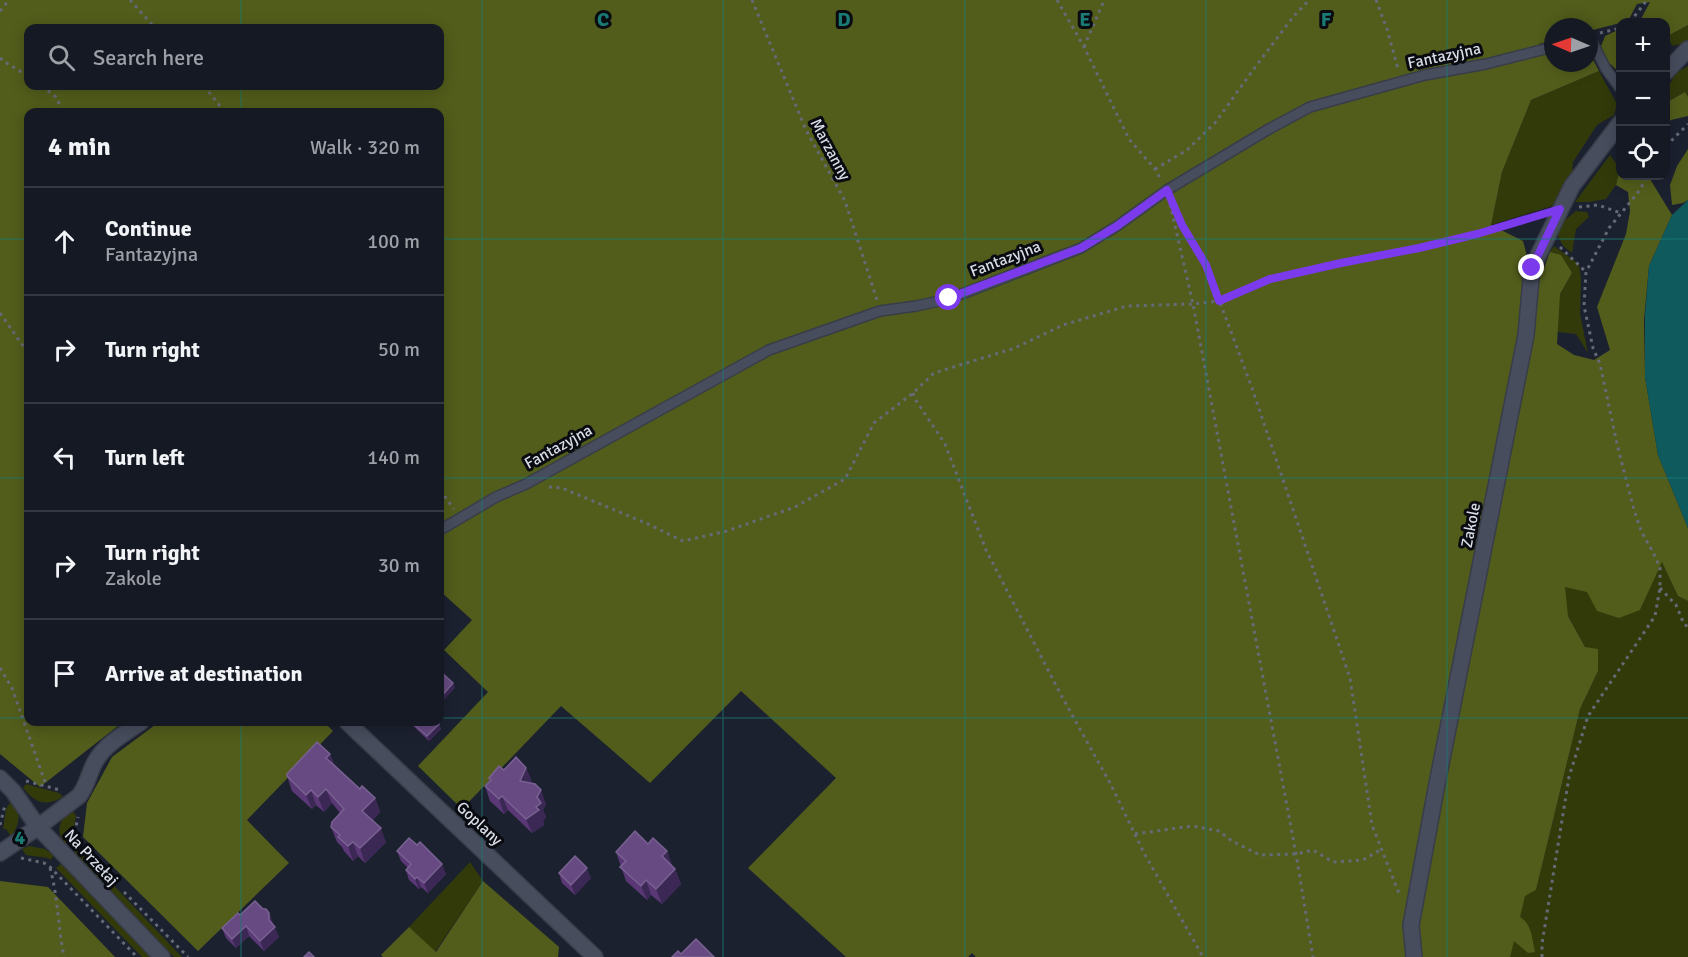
<!DOCTYPE html>
<html lang="en">
<head>
<meta charset="utf-8">
<style>
  :root { --surface:#151924; --page:#1e222c; --text:#f1f3f6; --muted:#9da0a6; --line:#343841 }
  body { margin:0; font-family:Signika,sans-serif; background:var(--page); color:var(--text) }
  .controls { position:absolute; right:18px; top:18px; display:grid; overflow:hidden; border-radius:12px; box-shadow:0 3px 15px #0003 }
  .controls button { width:54px; height:54px; display:grid; place-items:center; padding:0; border:0; border-bottom:2px solid var(--line); background:var(--surface); color:var(--text); font:30px sans-serif }
  .compass { position:absolute; left:1544px; top:18px; width:54px; height:54px; border-radius:50%; background:var(--surface); box-shadow:0 3px 15px #0003; rotate:272deg }
  .stop { position:absolute; width:18px; height:18px; margin:-14px; border:4px solid #7c3aed; border-radius:50%; background:#fff }
  .stop.end { background:#7c3aed; border-color:#fff; box-shadow:0 2px 6px #0008 }
  .list { margin:0; padding:0; list-style:none }
  h2 { display:flex; justify-content:space-between; align-items:center; height:78px; margin:0; padding:0 24px; font-size:26px }
  h2 small { font-size:20px; font-weight:400; color:var(--muted) }
  .list li { display:grid; grid-template-columns:39px 1fr auto; gap:18px; align-items:center; box-sizing:border-box; height:108px; padding:0 24px; border-top:2px solid var(--line) }
  .list b { display:block; font-size:22px; white-space:nowrap }
  .list p { margin:0; font-size:20px; white-space:nowrap; color:var(--muted) }
  .list em { font-size:20px; font-style:normal; color:var(--muted) }
  .icon { flex:none; width:33px; height:33px; fill:none; stroke:currentColor; stroke-width:2; stroke-linecap:round; stroke-linejoin:round }
  .map { position:relative; flex:none; width:1688px; height:957px; overflow:hidden }
  .search { position:absolute; background:var(--surface); box-shadow:0 3px 15px #0003; left:24px; top:24px; width:420px; height:66px; display:flex; align-items:center; gap:15px; box-sizing:border-box; padding:0 21px; border-radius:12px; color:var(--muted); font-size:22px }
  .panel { position:absolute; background:var(--surface); box-shadow:0 3px 15px #0003; left:24px; top:108px; width:420px; height:618px; border-radius:12px }
  .map>svg:first-child { display:block }
  .green { fill:#323a0a }
  .forest { fill:#525d1b; fill-rule:evenodd }
  .water { fill:#0f5a5d }
  .lines { fill:none; stroke-linecap:round; stroke-linejoin:round }
  .service-casing { stroke:#383d49; stroke-width:12 }
  .minor-casing { stroke:#383d49; stroke-width:18 }
  .path { stroke:#656a77; stroke-width:3; stroke-dasharray:3 4.5; stroke-linecap:butt }
  .service { stroke:#474d5d; stroke-width:9 }
  .minor { stroke:#474d5d; stroke-width:15 }
  .wall { fill:#5a3876 }
  .shaded-wall { fill:#3b2855 }
  .building { fill:#674a82; stroke:#796192; stroke-width:1.5 }
  .route { stroke:#7c3aed; stroke-width:8 }
  .grid { fill:none; stroke:#197b74; stroke-width:1.5; stroke-opacity:0.55 }
  .labels { text-anchor:middle; stroke-width:6; stroke-linejoin:round; paint-order:stroke }
  .street-label { font-size:16px; fill:#d8dce6; stroke:#090b11 }
  .grid-label { font-size:20px; text-anchor:middle; font-weight:bold; fill:#197b74; stroke:#090b11; stroke-width:6; stroke-linejoin:round; paint-order:stroke }
</style>
</head>
<body>
<div class="map">
<svg width="1688" height="957" viewBox="0 0 1688 957">
  <rect width="100%" height="100%" fill="#1c2130"/>
  <!-- green -->
  <path class="green" d="M1688,25V40L1681,44L1673,46L1666,37Z
    M1688,66V97L1685,92L1668,101C1662,90 1672,85 1674,74Z
    M1599,71L1617,104L1614,115L1597,125L1573,162L1572,175L1552,206L1491,225L1502,172L1531,100Z
    M1610,155L1620,169L1616,185L1606,199L1589,202H1575Z
    M1576,211L1587,212L1589,217L1576,229L1572,253L1563,246L1557,234L1565,220Z
    M1554,246L1579,264L1581,279L1580,314L1588,353L1576,334L1549,331V314L1572,273L1550,252Z
    M1662,561L1678,596L1688,601V957H1502L1496,907L1536,890L1580,709L1598,671L1558,597L1553,576L1640,610Z
    M26,784L59,793L63,797C44,807 36,803 23,788Z
    M11,801C22,814 20,823 11,837L6,829H3L6,809Z
    M73,811L76,816L71,841L66,845C55,833 58,818 73,811Z
    M29,846L45,849L54,856L50,860L48,858L26,855L22,849Z
    M78,848L182,957H174L74,852Z
    M470,862L483,881L435,952L409,927Z
    M61,864L151,957H142L56,868Z"/>
  <!-- forest -->
  <path class="forest" d="M0,0H1688V25L1666,37V22H1634L1641,19L1650,2L1637,4L1628,21L1589,31V27H1553V40L1539,44L1537,56L1553,53V63H1589V52L1599,71L1531,100L1502,172L1491,225L1523,241L1530,268H1544L1550,252L1561,255L1572,273L1560,294L1557,344L1574,355L1594,360L1610,350L1597,307L1626,234L1630,211L1628,192L1616,185L1620,169V176H1641L1650,179L1672,215L1649,266L1644,320L1645,377L1658,455L1688,528V601L1678,596L1662,562L1640,610L1619,618L1597,611L1587,592L1565,587L1568,616L1585,647L1598,649V671L1580,709L1536,890L1525,896L1520,917C1532,924 1532,939 1535,952L1528,953L1514,941L1510,957H976L972,953L968,957H846L748,868L836,778L741,691L650,783L561,706L462,809L418,766L488,692L444,650L472,620L440,591V112H28V722H123L40,787L0,754ZM28,28H440V86H28Z
    M1620,29V73L1605,59L1601,46L1605,36Z
    M1685,92L1688,97V116L1671,120L1666,125V96L1669,101Z
    M1688,149V200L1683,203L1672,205L1670,185L1677,166Z
    M159,722H324L333,731L247,820L289,863L198,951L83,837L87,803L112,757Z
    M0,881L48,887L115,957H0Z
    M483,881L559,947L558,957H383L381,955L409,927L436,952Z"/>
  <!-- water -->
  <path class="water" d="M1688,200V528L1658,455L1645,377V315L1649,266L1672,215Z"/>
  <g class="lines">
    <defs>
      <path id="service" d="M1589,36L1606,69L1620,88
        M440,530L496,497L526,484L769,350L880,311L916,306L949,299L1081,248L1117,226L1167,190L1269,129L1310,107L1425,75L1486,64L1553,47"/>
      <path id="minor" d="M1666,72L1688,49
        M347,722L595,957
        M0,778L13,791L38,827L162,957
        M0,853L38,827L79,796C87,786 89,773 95,762C105,744 125,733 141,722
        M1414,957L1411,925L1436,789L1526,335L1532,268L1572,186L1620,123"/>
    </defs>
    <!-- service casing -->
    <use href="#service" class="service-casing"/>
    <!-- minor casing -->
    <use href="#minor" class="minor-casing"/>
    <!-- path -->
    <path class="path" d="M130,0L155,28
      M752,0L806,130L845,201L877,300
      M1057,0L1084,47L1129,139L1155,169L1161,180
      M1376,0L1387,29L1398,69
      M0,11L9,0
      M1630,22L1647,0
      M1600,33L1620,28
      M1084,47L1102,5L1105,0
      M0,58L5,62L28,76
      M42,86L56,97L63,112
      M204,86L225,112
      M1666,146L1688,124
      M1155,169L1187,150L1215,123L1253,70L1293,17L1309,0
      M1172,202L1182,225L1206,265L1252,388L1350,678L1372,825L1400,896
      M1170,204L1193,304L1296,854L1313,957
      M1579,207L1598,205L1621,213
      M1560,247L1586,272
      M0,313L28,353
      M913,393L915,399L945,444L986,550L1061,695L1110,783L1144,853L1203,957
      M549,487L562,488L648,524L683,541L727,531L795,507L845,479L874,423L913,393L934,373L1015,348L1063,325L1127,306L1193,304L1219,301L1270,279L1341,263L1419,247L1477,234L1540,216
      M440,490L454,509
      M1660,588L1676,605L1684,624L1688,627
      M0,668L12,688L46,785
      M26,781L60,790
      M0,825L5,805
      M1135,834L1192,826L1219,831L1232,841L1260,855L1296,854L1313,850L1333,862L1363,860L1382,849
      M73,840L78,817
      M21,858L44,863L50,867L137,957
      M50,868C58,897 58,927 64,957
      M124,892L188,957
      M1542,957V944L1569,777L1588,716L1655,616L1660,588V568L1653,552L1642,533L1634,510L1617,444L1600,364L1593,348L1584,306L1586,272L1609,228L1640,190L1647,176"/>
    <!-- service -->
    <use href="#service" class="service"/>
    <!-- minor -->
    <use href="#minor" class="minor"/>
  </g>
  <!-- wall -->
  <path class="wall" d="M410,722H438L441,729L429,741L411,724Z
    M330,754L334,764L360,789L375,798L380,812L373,820L386,842L365,863L358,856L353,861L344,851L342,847L337,842L331,827L340,813L332,803L324,812L316,805L312,809L292,791L287,776Z
    M526,768L532,782L531,784L546,804L543,810L546,817L543,821L544,825L532,833L508,810L504,814L490,801L485,786L490,781L489,778L504,770Z
    M648,844L667,851L672,866L675,869L681,884L662,904L651,895L647,900L626,881L616,852Z
    M397,851L446,874L428,893L421,887L419,889L409,880L406,870L408,868L401,861Z
    M559,873L591,878L575,895L562,883Z
    M263,909L269,913L273,925L279,937L264,951L249,936L236,948L226,938L222,928L240,915Z"/>
  <!-- shaded-wall -->
  <path class="shaded-wall" d="M453,683L455,688L440,704V698Z
    M441,712L443,717L440,720V713Z
    M439,724L441,729L429,741L427,736Z
    M330,754L335,769L326,758Z
    M526,768L532,782L525,796L520,781Z
    M326,789L332,803L324,812L318,797Z
    M311,790L316,805L312,809L306,795Z
    M541,790L546,804L543,810L546,817L543,821L544,825L532,833L526,819L536,807L537,797Z
    M502,796L508,810L504,814L499,799Z
    M375,798L380,812L368,825L362,811Z
    M381,828L386,842L365,863L360,848Z
    M353,842L358,856L353,861L348,846Z
    M667,851L672,866L662,856Z
    M442,864L446,874L428,893L424,883Z
    M587,868L591,878L575,895L571,885Z
    M675,869L681,884L662,904L656,889Z
    M417,877L421,887L419,889L415,879Z
    M646,880L651,895L647,900L641,886Z
    M269,913L273,923L272,930L275,927L279,937L264,951L260,941L269,920Z
    M246,926L249,936L236,948L232,939Z"/>
  <!-- building -->
  <path class="building" d="M440,671L453,683L440,698Z
    M411,722H437L439,724L427,736Z
    M317,742L330,754L326,758L360,789L362,786L375,798L362,811L381,828L360,848L353,842L348,846L338,837L340,835L331,827L332,822L344,809L326,789L318,797L311,790L306,795L287,776V774Z
    M516,757L526,768L520,781L535,784L541,790L537,797L541,803L536,807L539,810L526,819L502,796L499,799L485,786L491,780L489,778L499,766L504,770Z
    M635,831L648,844L653,838L667,851L662,856L675,869L656,889L646,880L641,886L620,867L626,861L616,852Z
    M409,838L417,845L420,842L442,864L424,883L417,877L415,879L406,870L411,864L397,851Z
    M575,856L587,868L571,885L559,873Z
    M255,901L263,909H266L269,913V920L275,927L260,941L246,926L232,939L222,928L238,913L240,915Z
    M696,939L714,957H672L678,951L681,954Z
    M309,952L314,957H304Z"/>
  <g class="lines">
    <!-- route -->
    <path class="route" d="M949,298L1081,248L1117,226L1167,190L1182,225L1206,265L1219,301L1270,279L1341,263L1419,248L1477,234L1560,209L1532,268"/>
  </g>
  <!-- grid -->
  <path class="grid" d="M241,0V28M482,0V957M723,0V957M965,0V957M1206,0V957M1447,0V957M241,86V112M0,239H28M440,239H1688M0,478H28M440,478H1688M0,718H28M440,718H1688M241,722V957"/>
  <g class="labels">
    <!-- street labels -->
    <g class="street-label">
      <text transform="translate(1444 55) rotate(-12)" y="6">Fantazyjna</text>
      <text transform="translate(831 149) rotate(62)" y="6">Marzanny</text>
      <text transform="translate(1005 258) rotate(-21)" y="6">Fantazyjna</text>
      <text transform="translate(558 446) rotate(-29)" y="6">Fantazyjna</text>
      <text transform="translate(1470 525) rotate(-79)" y="6">Zakole</text>
      <text transform="translate(480 823) rotate(43)" y="6">Goplany</text>
      <text transform="translate(92 857) rotate(47)" y="6">Na Przełaj</text>
    </g>
  </g>
  <g class="grid-label">
    <text x="603" y="26">C</text>
    <text x="844" y="26">D</text>
    <text x="1085" y="26">E</text>
    <text x="1326" y="26">F</text>
    <text x="20" y="844">4</text>
  </g>
</svg>
<div class="controls">
<button>+</button>
<button>−</button>
<button><svg class="icon" aria-label="locate" viewBox="0 0 24 24"><circle cx="12" cy="12" r="6"/><path d="M12 2v4M12 18v4M2 12h4M18 12h4"/></svg></button>
</div>
<svg class="compass" viewBox="-18 -18 36 36"><path d="M0-13l5 13h-10z" fill="#e53935"/><path d="M0 13l5-13h-10z" fill="#9da0a6"/></svg>
<div class="stop" style="left:949px;top:298px"></div>
<div class="stop end" style="left:1532px;top:268px"></div>
<div class="search"><svg class="icon" aria-label="search" viewBox="0 0 24 24"><circle cx="10" cy="10" r="6"/><path d="M15 15l6 6"/></svg>Search here</div>
<section class="panel">
<h2>4 min<small>Walk · 320 m</small></h2>
<ul class="list">
<li><svg class="icon" aria-label="ahead" viewBox="0 0 24 24"><path d="M12 20V5M6 11l6-6 6 6"/></svg><div><b>Continue</b><p>Fantazyjna</p></div><em>100 m</em></li>
<li><svg class="icon" aria-label="right" viewBox="0 0 24 24"><path d="M7 20v-9h11M14 6l5 5-5 5"/></svg><div><b>Turn right</b></div><em>50 m</em></li>
<li><svg class="icon" aria-label="left" viewBox="0 0 24 24"><path d="M17 20v-9H6M10 6l-5 5 5 5"/></svg><div><b>Turn left</b></div><em>140 m</em></li>
<li><svg class="icon" aria-label="right" viewBox="0 0 24 24"><path d="M7 20v-9h11M14 6l5 5-5 5"/></svg><div><b>Turn right</b><p>Zakole</p></div><em>30 m</em></li>
<li><svg class="icon" aria-label="arrive" viewBox="0 0 24 24"><path d="M6 21V4h12l-3 4 3 4H6"/></svg><div><b>Arrive at destination</b></div></li>
</ul>
</section>
</div>
</body>
</html>
